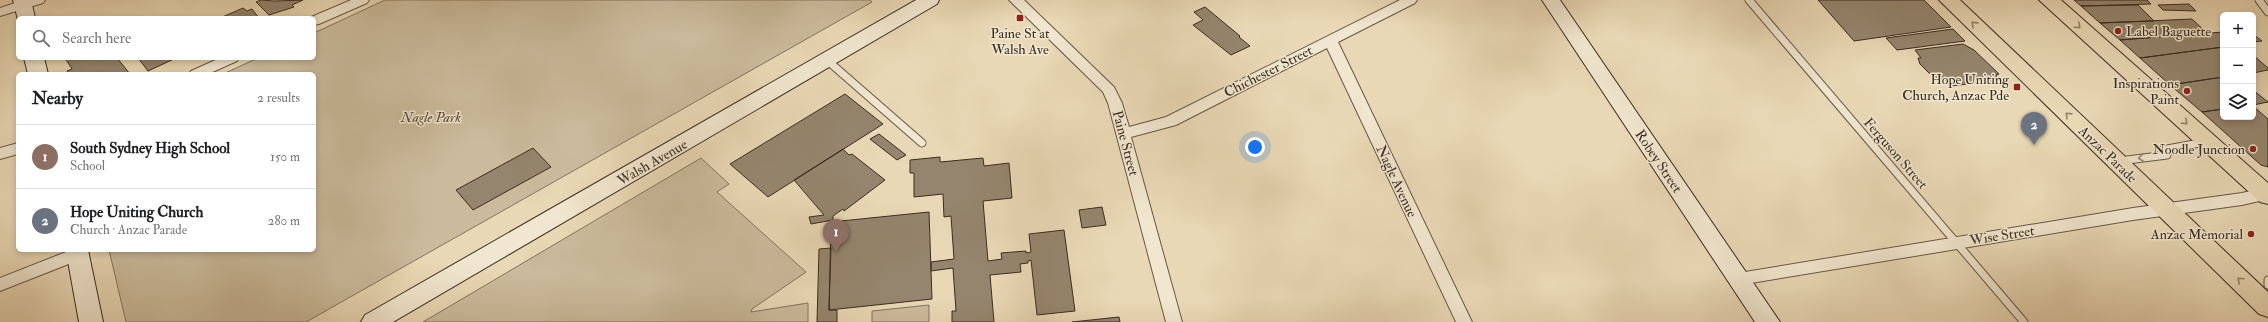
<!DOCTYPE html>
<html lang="en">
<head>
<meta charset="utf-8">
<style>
  :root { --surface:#fff; --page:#f6f6f6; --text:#202124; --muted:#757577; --line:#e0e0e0; --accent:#d93025 }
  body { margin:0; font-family:"IM FELL Double Pica",serif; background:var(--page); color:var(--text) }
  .controls { position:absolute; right:12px; top:12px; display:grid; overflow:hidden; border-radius:6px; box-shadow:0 2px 6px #0003 }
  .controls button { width:36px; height:36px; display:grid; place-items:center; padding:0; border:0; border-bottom:1px solid var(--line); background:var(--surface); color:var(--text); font:20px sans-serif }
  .you { position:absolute; left:1255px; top:147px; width:14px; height:14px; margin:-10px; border:3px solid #fff; border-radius:50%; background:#1a73e8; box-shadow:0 0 0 6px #1a73e833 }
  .badge { display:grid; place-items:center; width:26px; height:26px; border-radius:50%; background:var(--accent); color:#fff; font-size:13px; font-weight:700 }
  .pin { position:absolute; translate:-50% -33px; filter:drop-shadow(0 1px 2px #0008) }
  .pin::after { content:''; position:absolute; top:21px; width:14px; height:12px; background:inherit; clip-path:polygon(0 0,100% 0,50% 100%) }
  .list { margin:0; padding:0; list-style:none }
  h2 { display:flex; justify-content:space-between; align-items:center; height:52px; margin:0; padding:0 16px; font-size:17px }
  h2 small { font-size:13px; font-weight:400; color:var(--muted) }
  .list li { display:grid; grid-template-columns:26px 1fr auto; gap:12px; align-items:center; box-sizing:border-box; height:64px; padding:0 16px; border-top:1px solid var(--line) }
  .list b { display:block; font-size:15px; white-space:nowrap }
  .list p { margin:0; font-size:13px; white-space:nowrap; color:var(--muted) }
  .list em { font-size:13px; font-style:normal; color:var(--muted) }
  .icon { flex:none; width:22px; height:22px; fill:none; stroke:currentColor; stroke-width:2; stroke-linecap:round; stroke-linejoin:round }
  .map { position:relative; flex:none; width:2268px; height:322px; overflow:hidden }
  .search { position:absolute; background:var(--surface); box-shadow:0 2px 6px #0003; left:16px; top:16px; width:300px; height:44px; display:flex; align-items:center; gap:10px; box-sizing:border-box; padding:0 14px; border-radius:6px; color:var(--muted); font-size:15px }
  .panel { position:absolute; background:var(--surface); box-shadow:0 2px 6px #0003; left:16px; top:72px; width:300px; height:180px; border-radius:6px }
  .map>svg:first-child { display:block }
  .green { fill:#cbbb9c; stroke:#83745f }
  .building { fill:#95856e; stroke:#3b2c22 }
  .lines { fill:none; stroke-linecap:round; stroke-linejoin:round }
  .lane-casing { stroke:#665747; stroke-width:9 }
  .street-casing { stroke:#665747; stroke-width:2 }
  .secondary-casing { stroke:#3b2c22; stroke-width:2 }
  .primary-casing { stroke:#3b2c22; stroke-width:2 }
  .lane { stroke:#f1e6cf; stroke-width:7 }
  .street { fill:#f1e6cf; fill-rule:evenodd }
  .secondary { fill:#f1e6cf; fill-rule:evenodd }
  .primary { fill:#e9d8b5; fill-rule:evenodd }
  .oneway { stroke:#92826c }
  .oneway2 { stroke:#968978 }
  .poi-dot { fill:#8f2418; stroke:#f1e6cf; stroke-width:1.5 }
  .labels { text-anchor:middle; stroke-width:3; stroke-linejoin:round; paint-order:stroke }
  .poi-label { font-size:14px; fill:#3b2c22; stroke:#f1e6cf; text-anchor:end }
  .street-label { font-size:14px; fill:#3b2c22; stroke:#f1e6cf }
  .park-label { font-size:14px; font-style:italic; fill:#58493a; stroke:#f1e6cf }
</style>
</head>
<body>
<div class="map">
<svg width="2268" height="322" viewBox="0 0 2268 322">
  <rect width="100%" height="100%" fill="#e9d8b5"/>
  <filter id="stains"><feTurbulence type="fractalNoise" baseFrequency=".005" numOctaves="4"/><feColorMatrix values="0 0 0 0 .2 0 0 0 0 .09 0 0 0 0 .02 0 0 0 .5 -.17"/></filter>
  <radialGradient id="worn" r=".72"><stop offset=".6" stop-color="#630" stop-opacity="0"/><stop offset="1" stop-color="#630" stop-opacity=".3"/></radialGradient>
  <!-- green -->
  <path class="green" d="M385,0H870L872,2L306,322H126L109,250H314V74H223L258,58H314V33Z
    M701,158L729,184L717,192L806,272L752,309L751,312L808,303V322H423Z
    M929,305V322H872V311Z"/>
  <!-- building -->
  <path class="building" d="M261,0L274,1L303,0L292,5L294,7L269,15L256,2Z
    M1818,0H1924L1951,27L1854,41Z
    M2074,0H2147L2151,4L2081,6Z
    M2189,4L2196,11L2163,10L2158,5Z
    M2138,5L2154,21L2100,23L2081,6Z
    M1205,7L1240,36L1239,37L1250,46L1231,55L1193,25L1203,20L1194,12Z
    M243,8L247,11L252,9L259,18H220Z
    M2192,19L2207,33L2120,40L2100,23Z
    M1953,29L1965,41L1897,50L1886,38Z
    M2223,32V47L2140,58L2120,40Z
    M2253,34L2262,41L2253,42Z
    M1963,44L1974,50L1999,74L1996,75L1998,80L1951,86L1946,81L1940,82L1934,78L1920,64L1918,58H1921L1915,50Z
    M2223,47V77L2170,85L2140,58Z
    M2253,55L2268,68V70L2253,73Z
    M65,58H117L130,74H69L67,71L72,69Z
    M138,58H176L148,71Z
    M2223,77V109L2202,112L2170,85Z
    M2253,90L2268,102L2253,105Z
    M845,94L883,124L768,197L730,164Z
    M2253,106L2268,119V167L2261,165L2202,112L2223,109V117H2253Z
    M879,134L906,155L897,160L870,139Z
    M533,148L551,167L473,210L456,190Z
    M843,149L849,155L852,154L885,180L844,211L843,209L833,216V220L811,224L809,217L824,215L794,180Z
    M940,157V162L983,158L984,166L1009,163L1012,198L983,201L988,261L1002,259L1001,253L1026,251V253L1031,252L1029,234L1064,230L1075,311L1037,315L1031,260L1028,261V263L1020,264L1021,272L990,275L994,322H952V311H956L953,268L931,271V262L954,259L951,216L944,217L943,194L914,197V173H910V160Z
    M1102,207L1106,225L1082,228L1079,210Z
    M929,212L932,299L829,310L831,222Z
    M831,248L829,310H837V322H817L819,249Z
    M1119,317L1120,322H1072Z"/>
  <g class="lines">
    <defs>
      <path id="lane" d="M1749,0L2024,322
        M2259,0L2268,12
        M828,61L922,143
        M2162,150L2205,142
        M2119,161L2167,155
        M2268,280V285"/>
      <path id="street" d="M24,0H45L43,3L0,16V8Z
        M351,0H369L367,3L319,24L314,25V18H309Z
        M1009,0H1024L1114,87L1122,103L1129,127L1166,117L1400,0H1417L1415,3L1338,42L1472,322H1456L1327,48L1176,125L1131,137L1182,322H1166L1108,103L1103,92Z
        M220,58H239L237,61L208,74H189L191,71Z
        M18,143V154L0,159V148Z
        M2268,187V199L2242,205L2133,220L1739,285L1733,284L1731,279L1733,274L1739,273L2133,208L2242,193Z
        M71,250H84L86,254L84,258L0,291V278Z"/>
      <path id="secondary" d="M13,0H31L35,18H18V20Z
        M916,0H939L937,4L393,322H361L365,315Z
        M1542,0H1560L1780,322H1755Z
        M24,58H44L48,74H28Z
        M66,250H88L103,322H79Z"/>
      <path id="primary" d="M1939,0H1960L2268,292V317L2259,314Z
        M2039,0H2061L2268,183V204L2260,202Z"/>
    </defs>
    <!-- lane casing -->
    <use href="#lane" class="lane-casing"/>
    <!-- street casing -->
    <use href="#street" class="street-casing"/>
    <!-- secondary casing -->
    <use href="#secondary" class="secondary-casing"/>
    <!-- primary casing -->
    <use href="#primary" class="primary-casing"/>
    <!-- lane -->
    <use href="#lane" class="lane"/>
    <!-- street -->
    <use href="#street" class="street"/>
    <!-- secondary -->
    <use href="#secondary" class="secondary"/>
    <!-- primary -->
    <use href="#primary" class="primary"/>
  </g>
  <!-- one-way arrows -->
  <defs><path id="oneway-chevron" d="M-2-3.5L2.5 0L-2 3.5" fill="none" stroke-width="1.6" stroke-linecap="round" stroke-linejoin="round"/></defs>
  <g class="oneway">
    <use href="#oneway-chevron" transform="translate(1974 24) rotate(-136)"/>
    <use href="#oneway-chevron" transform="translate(2078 26) rotate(42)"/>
    <use href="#oneway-chevron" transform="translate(2068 115) rotate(-136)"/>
    <use href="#oneway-chevron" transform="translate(2185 122) rotate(42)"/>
    <use href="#oneway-chevron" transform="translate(2240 280) rotate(-137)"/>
  </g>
  <use class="oneway2" href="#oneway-chevron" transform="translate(2141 158) rotate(172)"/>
  <!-- markers -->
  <g class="poi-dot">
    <rect x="1016" y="14" width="8" height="8" rx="2"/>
    <circle cx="2118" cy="31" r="4"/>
    <rect x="2013" y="83" width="8" height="8" rx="2"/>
    <circle cx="2187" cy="91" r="4"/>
    <circle cx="2253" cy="149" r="4"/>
    <circle cx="2251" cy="234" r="4"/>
  </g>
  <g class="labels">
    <!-- poi labels -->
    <g class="poi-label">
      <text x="2126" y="36" text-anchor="start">Label Baguette</text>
      <text x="1020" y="38" text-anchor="middle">Paine St at<tspan x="1020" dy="16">Walsh Ave</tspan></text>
      <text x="2009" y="84">Hope Uniting<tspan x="2009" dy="16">Church, Anzac Pde</tspan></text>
      <text x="2179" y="88">Inspirations<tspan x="2179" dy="16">Paint</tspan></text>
      <text x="2245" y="154">Noodle Junction</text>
      <text x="2243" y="239">Anzac Memorial</text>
    </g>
    <!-- street labels -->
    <g class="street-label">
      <text transform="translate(1268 71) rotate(-27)" y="5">Chichester Street</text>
      <text transform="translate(1126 143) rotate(75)" y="5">Paine Street</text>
      <text transform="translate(1896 153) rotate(49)" y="5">Ferguson Street</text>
      <text transform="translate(2108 154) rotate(44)" y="5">Anzac Parade</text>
      <text transform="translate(1659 161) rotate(56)" y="5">Robey Street</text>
      <text transform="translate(652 162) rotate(-30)" y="5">Walsh Avenue</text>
      <text transform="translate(1397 181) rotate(65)" y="5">Nagle Avenue</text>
      <text transform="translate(2002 235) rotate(-9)" y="5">Wise Street</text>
    </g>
    <!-- park labels -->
    <g class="park-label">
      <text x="431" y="122">Nagle Park</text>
    </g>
  </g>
  <rect width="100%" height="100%" filter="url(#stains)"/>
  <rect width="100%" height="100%" fill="url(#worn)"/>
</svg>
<div class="controls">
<button>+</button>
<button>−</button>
<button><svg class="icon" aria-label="layers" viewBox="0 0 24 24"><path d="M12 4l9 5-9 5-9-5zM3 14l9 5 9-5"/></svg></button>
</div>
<div class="you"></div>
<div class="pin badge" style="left:836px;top:252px;background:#8d6e63">1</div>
<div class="pin badge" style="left:2034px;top:145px;background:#6b7280">2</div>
<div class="search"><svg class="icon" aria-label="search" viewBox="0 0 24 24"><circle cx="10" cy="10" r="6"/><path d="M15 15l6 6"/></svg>Search here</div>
<section class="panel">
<h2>Nearby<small>2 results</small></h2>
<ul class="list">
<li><span class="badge" style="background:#8d6e63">1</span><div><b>South Sydney High School</b><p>School</p></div><em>150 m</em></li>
<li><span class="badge" style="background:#6b7280">2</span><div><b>Hope Uniting Church</b><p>Church · Anzac Parade</p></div><em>280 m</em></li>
</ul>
</section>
</div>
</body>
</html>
